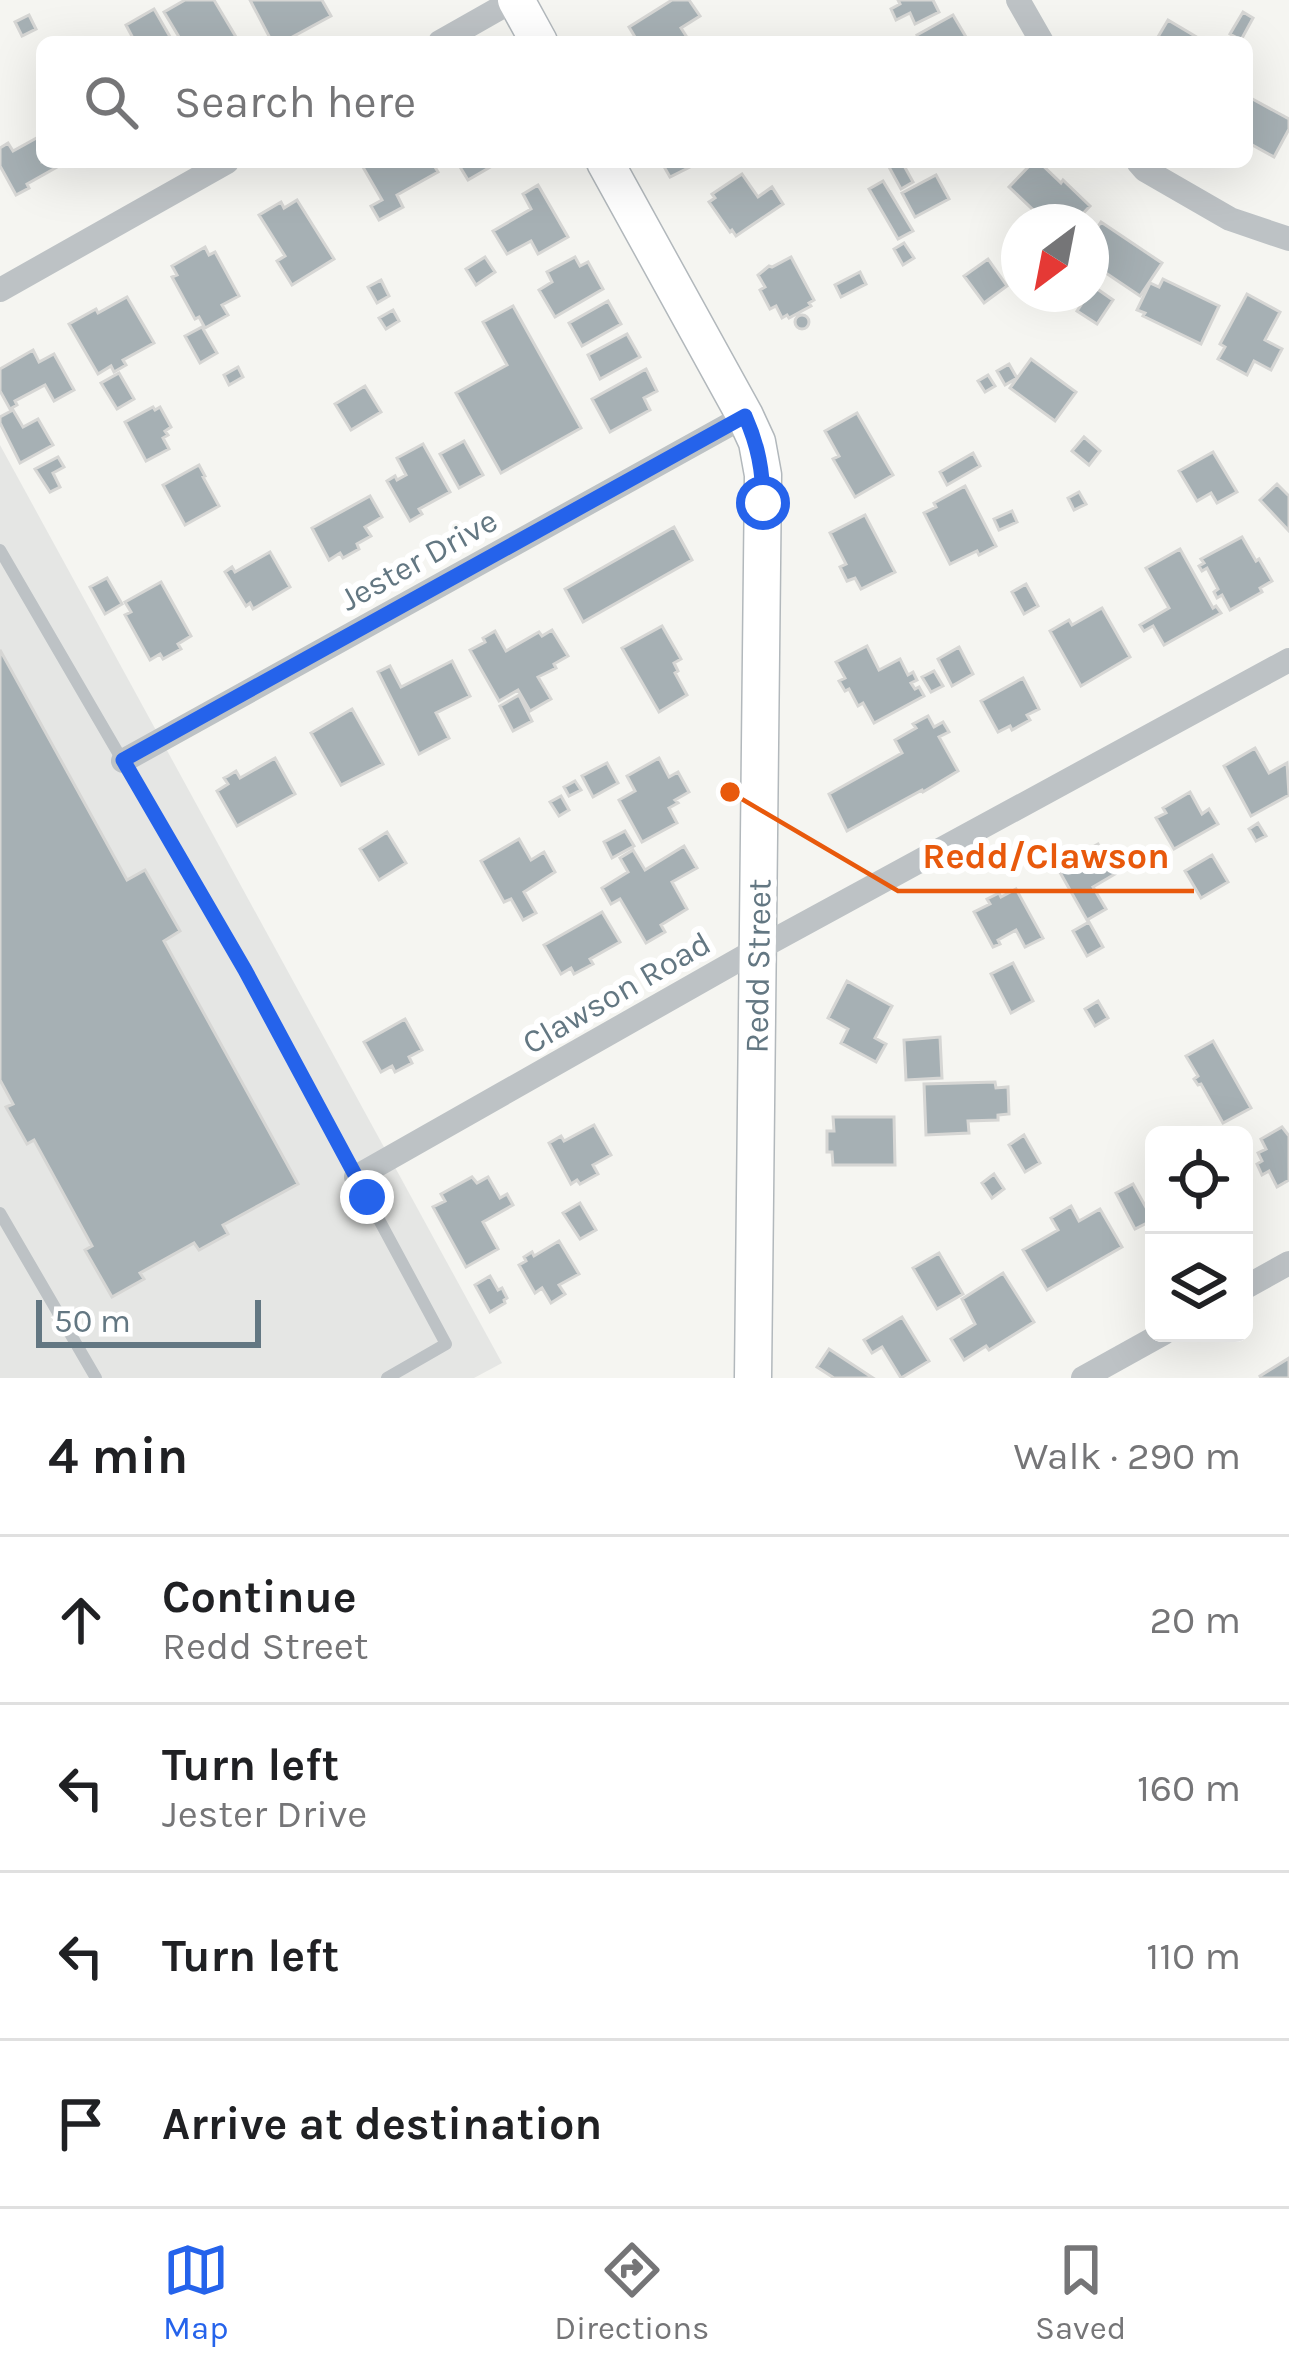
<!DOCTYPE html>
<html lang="en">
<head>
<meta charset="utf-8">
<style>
  :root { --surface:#fff; --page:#f2f2f2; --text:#202124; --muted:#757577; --line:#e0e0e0; --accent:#2563eb }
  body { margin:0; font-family:Karla,sans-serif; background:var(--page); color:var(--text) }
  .controls { position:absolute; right:36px; bottom:36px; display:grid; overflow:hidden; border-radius:18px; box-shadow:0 12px 48px #0002 }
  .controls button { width:108px; height:108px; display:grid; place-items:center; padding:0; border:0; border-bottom:3px solid var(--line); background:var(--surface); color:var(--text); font:60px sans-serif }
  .compass { position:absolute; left:1001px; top:204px; width:108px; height:108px; border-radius:50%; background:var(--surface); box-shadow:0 12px 48px #0002; rotate:212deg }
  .scale { position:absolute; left:36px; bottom:30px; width:225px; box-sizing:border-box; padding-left:12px; border:6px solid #637782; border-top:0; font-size:33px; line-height:42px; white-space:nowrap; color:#637782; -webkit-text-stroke:9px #fff; paint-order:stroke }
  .stop { position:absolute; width:36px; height:36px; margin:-27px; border:9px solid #2563eb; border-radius:50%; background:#fff }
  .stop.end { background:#2563eb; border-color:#fff; box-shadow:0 3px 12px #0008 }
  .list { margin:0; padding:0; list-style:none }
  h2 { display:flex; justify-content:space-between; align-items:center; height:156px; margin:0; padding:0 48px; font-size:51px }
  h2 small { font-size:39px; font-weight:400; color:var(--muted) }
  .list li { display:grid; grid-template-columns:78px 1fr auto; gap:36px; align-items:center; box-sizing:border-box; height:168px; padding:0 48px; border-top:3px solid var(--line) }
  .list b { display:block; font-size:45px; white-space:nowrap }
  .list p { margin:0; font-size:39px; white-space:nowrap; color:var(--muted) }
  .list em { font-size:39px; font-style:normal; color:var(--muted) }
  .icon { flex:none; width:66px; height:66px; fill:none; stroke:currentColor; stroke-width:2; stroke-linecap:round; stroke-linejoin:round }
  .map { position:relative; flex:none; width:1289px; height:1378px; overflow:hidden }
  .search { position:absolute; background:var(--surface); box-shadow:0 12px 48px #0002; left:36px; right:36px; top:36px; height:132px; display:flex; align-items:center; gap:30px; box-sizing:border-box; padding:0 42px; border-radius:18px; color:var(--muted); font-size:45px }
  .sheet { height:828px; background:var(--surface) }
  nav { display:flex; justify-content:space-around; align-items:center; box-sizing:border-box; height:168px; border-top:3px solid var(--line); background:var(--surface); font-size:33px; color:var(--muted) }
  nav a { display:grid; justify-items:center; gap:6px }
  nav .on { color:var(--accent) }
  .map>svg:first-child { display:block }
  .built { fill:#e5e6e4 }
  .building { fill:#a6b0b4; stroke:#d6d6d4; stroke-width:3 }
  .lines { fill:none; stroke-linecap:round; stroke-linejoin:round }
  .secondary-casing { stroke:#b2b8bc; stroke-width:39 }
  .lane { stroke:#bdc2c5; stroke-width:12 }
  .street { stroke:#bdc2c5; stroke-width:24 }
  .secondary { stroke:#fff; stroke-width:36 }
  .route { stroke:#2563eb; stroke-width:15 }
  .labels { text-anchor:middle; stroke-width:12; stroke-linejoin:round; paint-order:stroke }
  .street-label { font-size:33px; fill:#637782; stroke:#fff }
  .leader { fill:none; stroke:#e8590c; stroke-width:4.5 }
  .callout-dot { fill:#e8590c; stroke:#fff; stroke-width:4.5 }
  .callout-label { font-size:36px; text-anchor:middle; font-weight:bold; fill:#e8590c; stroke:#fff; stroke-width:12; stroke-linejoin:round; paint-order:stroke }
</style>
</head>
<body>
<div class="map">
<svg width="1289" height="1378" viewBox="0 0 1289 1378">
  <rect width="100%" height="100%" fill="#f5f5f1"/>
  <!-- built -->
  <path class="built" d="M0,445L502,1363L474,1378H0Z"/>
  <!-- building -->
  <path class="building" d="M185,0H214L239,42H182L164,12Z
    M250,0H322L331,16L283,42H272Z
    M672,0H689L700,16L681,28L690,42H638L629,27Z
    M898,0H933L939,12L915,24L910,13L896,20L891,9L900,4Z
    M154,9L173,42H135L126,25Z
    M1243,12L1253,18L1241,40L1230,34Z
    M29,15L36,29L22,36L15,22Z
    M953,15L969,42H921L917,35Z
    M1168,20L1205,42H1155Z
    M1247,96L1289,119V129L1274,157L1247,142Z
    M42,135V162H66L27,184L29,188L16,195L0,166V148L8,143L13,151Z
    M360,162H432L438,172L397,195L403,207L379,220L371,206L382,200Z
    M457,162H499L468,180Z
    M669,162H692L694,165L670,177L663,165Z
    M897,162H902L913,182L901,189L889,167Z
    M1033,162H1039L1061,183L1063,180L1090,206L1075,222H1046L1009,187Z
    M742,174L758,197L772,187L783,204L736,236L732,230L730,232L709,202L715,198L712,194Z
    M936,175L949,199L915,217L902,193Z
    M883,181L913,231L898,239L869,189Z
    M538,185L568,237L538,254L531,241L507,254L493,231L531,209L523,194Z
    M297,200L334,259L292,285L277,261L285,256L259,215L281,202L284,208Z
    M1101,222L1162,263L1140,296L1103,271L1093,286L1113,300L1097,324L1077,311L1088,294H1091V237Z
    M904,243L914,258L903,265L894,249Z
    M205,247L209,255L215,252L239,296L222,305L228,315L205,328L199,317L195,319L172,277L177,275L172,266Z
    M485,257L495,272L476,285L466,269Z
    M575,257L580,266L588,262L603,289L555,317L539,290L552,282L547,272Z
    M791,257L814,300L809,303L811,306L789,318L787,315L782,318L776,306L770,309L760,290L765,287L758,275L769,266L772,267Z
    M988,259L1007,286L984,303L964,276Z
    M860,272L866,284L841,297L835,285Z
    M1163,279L1219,306L1201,344L1143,316L1145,313L1137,310L1150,283L1159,287Z
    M381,280L389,296L377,303L368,287Z
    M1247,294L1280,312L1265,340L1282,349L1271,370L1254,361L1247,375L1218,359L1225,347L1220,344Z
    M127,297L154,343L123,360L126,365L114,372L111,366L98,374L69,324L96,309L98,313Z
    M608,301L621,324L582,346L569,323Z
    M513,306L581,428L501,473L456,393L507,365L483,322Z
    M393,310L399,321L386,329L379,318Z
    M795 322a7 7 0 1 1 14 0a7 7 0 1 1-14 0Z
    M202,327L217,353L200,363L185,336Z
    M627,334L640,357L600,379L588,355Z
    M33,350L39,362L54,354L74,390L54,401L45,385L15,401L17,405L10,409L0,391V369Z
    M1031,359L1076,392L1055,421L1010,388Z
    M1009,364L1017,378L1005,385L997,371Z
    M238,367L243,377L229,385L224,375Z
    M646,369L657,391L644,398L650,410L610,432L592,399Z
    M119,373L134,399L117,409L101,383Z
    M988,375L995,386L985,392L978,381Z
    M365,386L381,412L351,430L335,404Z
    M153,407L155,410L160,407L171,427L165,431L168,435L163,438L169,449L146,461L125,422Z
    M13,410L23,427L38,419L53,445L20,463L0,423V417Z
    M857,413L893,475L855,497L833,459L839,456L825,431Z
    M1084,437L1100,451L1089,465L1072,451Z
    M464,441L483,475L459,488L440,454Z
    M423,444L450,492L419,509L422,514L410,521L387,481L395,476L397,480L406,475L397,458Z
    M1213,452L1237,492L1217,503L1211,493L1197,501L1179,471Z
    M973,453L980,466L947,485L940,472Z
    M58,457L64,467L53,473L60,487L50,492L35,469Z
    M199,465L205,476L203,477L219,506L185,525L163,485Z
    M1277,484L1289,496V531L1260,500Z
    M965,486L996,546L979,555L977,551L950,564L924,513L936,507L934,503Z
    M1079,492L1086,504L1074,510L1068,498Z
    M370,496L382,517L365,527L371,536L357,544L359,549L343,558L340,553L329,560L312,528Z
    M1012,511L1017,522L999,530L994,519Z
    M865,515L895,572L861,589L855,578L847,581L840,567L846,564L830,533Z
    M674,527L692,560L583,622L565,589Z
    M1242,537L1256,561L1259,559L1272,581L1260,588L1262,592L1230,610L1222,595L1217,598L1214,592L1218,589L1207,568L1202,571L1199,566L1204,563L1201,559Z
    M1180,549L1213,608L1216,606L1221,613L1164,645L1153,626L1144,631L1140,625L1169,608L1146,568Z
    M270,552L290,587L253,609L250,603L246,606L225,572L232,567L235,572Z
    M107,578L122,604L105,614L90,587Z
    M161,582L191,636L178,644L181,649L163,659L160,654L150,660L125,615L131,612L125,602Z
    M1026,584L1038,606L1024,614L1012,592Z
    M1102,608L1130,657L1081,686L1050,631L1069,620L1072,625Z
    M662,626L681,659L674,663L678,671L675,673L687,695L659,712L622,648Z
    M552,630L568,656L554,664L556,668L538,677L551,699L530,711L518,690L499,701L470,650L485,642L483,638L495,631L506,651L539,632L542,636Z
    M867,646L879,670L900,659L908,675L913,672L917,680L911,683L915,689L919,687L924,696L874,723L863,703L858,706L849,689L845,691L839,681L845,678L836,662Z
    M959,647L973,674L952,686L938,659Z
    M0,650L127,880L145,870L180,931L164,941L298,1184L223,1225L228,1234L199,1250L194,1243L140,1273L144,1279L112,1297L85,1250L92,1246L34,1140L27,1144L6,1107L13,1104L0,1080Z
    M452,661L470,696L436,713L449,738L419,754L378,672L390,666L401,687Z
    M934,671L943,686L931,692L922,677Z
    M1023,678L1039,709L1027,715L1030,720L1012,730L1010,726L998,732L981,701Z
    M519,695L532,721L513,731L500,706Z
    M352,709L383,764L341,785L311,733Z
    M928,716L934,727L943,722L949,732L939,737L958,771L923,792L922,790L847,831L829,794L902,753L895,740L916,728L913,724Z
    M1255,748L1269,773L1287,763L1289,795L1251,816L1224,766Z
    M275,758L295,794L237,826L217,791L228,784L224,778L228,776L236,771L240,778Z
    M659,758L669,777L678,772L689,792L675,800L678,803L669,808L677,823L642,842L619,800L635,791L627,776Z
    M607,763L618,783L593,797L582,776Z
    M575,781L581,790L569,796L564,787Z
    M1190,792L1202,814L1209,809L1218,824L1174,849L1156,818L1166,813L1163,808Z
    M561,796L569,810L559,816L550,802Z
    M1258,823L1266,836L1256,841L1249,829Z
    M625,831L634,846L612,858L604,842Z
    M387,832L406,863L379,880L360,849Z
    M519,839L531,860L544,852L555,872L524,892L536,913L523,920L511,899L504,902L481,861Z
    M1098,844L1115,874L1093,887L1106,909L1087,920L1053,860L1064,854L1068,861Z
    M684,846L697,868L672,882L687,909L661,925L665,932L646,943L620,899L611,904L602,888L628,872L620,858L633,850L645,870Z
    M1212,855L1228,882L1201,898L1185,871Z
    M1016,889L1043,938L1025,947L1016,930L998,940L1000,944L993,947L974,912L990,904L987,899L999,893L1001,897Z
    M602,912L620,942L590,959L593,964L574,974L571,968L561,974L544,945Z
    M1089,922L1103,947L1087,956L1073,931Z
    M1013,963L1033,1001L1011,1013L991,974Z
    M847,981L892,1006L875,1038L886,1044L876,1062L841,1043L848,1029L828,1018Z
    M1098,1001L1108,1018L1095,1026L1085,1009Z
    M405,1019L422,1050L409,1057L412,1063L395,1072L392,1066L381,1072L364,1042Z
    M940,1037L942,1078L906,1080L904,1040Z
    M1213,1041L1251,1108L1223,1123L1201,1084L1198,1085L1194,1079L1198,1076L1186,1056Z
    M995,1082L996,1088L1008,1087L1009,1114L998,1115V1120L968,1121L969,1133L926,1135L924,1084Z
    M833,1117H894L895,1165H833L832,1152H827V1131H834Z
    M594,1125L611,1155L593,1165L598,1174L580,1184L577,1180L571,1184L549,1143L561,1136L564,1141Z
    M1282,1127L1289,1136V1180L1277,1187L1269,1171L1262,1175L1257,1164L1262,1161L1258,1153L1266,1149L1261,1139Z
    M1024,1135L1040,1163L1025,1172L1009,1145Z
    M994,1174L1004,1189L992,1198L982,1183Z
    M472,1177L477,1183L488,1177L500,1198L507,1194L513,1205L483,1222L498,1249L466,1267L433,1207L445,1201L441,1194Z
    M1133,1184L1148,1211L1154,1208V1227L1151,1221L1135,1229L1116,1193Z
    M580,1203L596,1230L580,1239L563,1213Z
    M1071,1206L1079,1221L1100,1209L1122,1247L1047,1290L1023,1250L1058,1230L1051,1218Z
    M559,1241L579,1274L559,1285L565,1294L551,1303L542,1288L535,1293L519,1265L526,1261L524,1257L532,1252L534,1256Z
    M939,1253L963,1294L937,1309L913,1268Z
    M1003,1273L1034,1322L989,1350L986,1346L964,1360L951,1339L975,1324L962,1299Z
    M490,1276L498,1290L502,1288L507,1298L504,1300L505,1303L490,1312L475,1285Z
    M902,1317L929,1361L901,1378L882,1347L872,1353L864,1340Z
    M829,1349L873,1378H834L817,1367Z
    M1289,1358V1378H1261L1260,1376Z"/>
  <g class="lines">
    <defs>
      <path id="secondary" d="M516,0L539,42
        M605,162L745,416L757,442L763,475L753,1378"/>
    </defs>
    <!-- secondary casing -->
    <use href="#secondary" class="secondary-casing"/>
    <!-- lane -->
    <path class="lane" d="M0,550L245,971L446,1344L387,1378
      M0,1213L96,1378"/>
    <!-- street -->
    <path class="street" d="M1018,0L1042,42
      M440,42L514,0
      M1138,162L1145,170L1230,219L1289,239
      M0,290L227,162
      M123,761L745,416
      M356,1177L756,950L1289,660
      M1244,1288L1289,1263
      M1083,1378L1164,1333"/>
    <!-- secondary -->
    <use href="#secondary" class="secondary"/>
  </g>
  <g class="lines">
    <!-- route -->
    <path class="route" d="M367,1197L245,970L123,760L745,416C758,445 763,471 763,503"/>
  </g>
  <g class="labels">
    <!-- street labels -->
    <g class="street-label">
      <text transform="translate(418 559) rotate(-29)" y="12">Jester Drive</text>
      <text transform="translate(757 966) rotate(-89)" y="12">Redd Street</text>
      <text transform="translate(616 992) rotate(-30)" y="12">Clawson Road</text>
    </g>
  </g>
  <!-- callouts -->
  <path class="leader" d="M730 792L898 891H1194"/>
  <circle class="callout-dot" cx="730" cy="792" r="12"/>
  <g class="callout-label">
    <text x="1046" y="868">Redd/Clawson</text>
  </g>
</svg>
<div class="controls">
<button><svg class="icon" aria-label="locate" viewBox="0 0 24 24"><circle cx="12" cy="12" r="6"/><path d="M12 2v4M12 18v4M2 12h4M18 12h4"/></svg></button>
<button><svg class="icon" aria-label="layers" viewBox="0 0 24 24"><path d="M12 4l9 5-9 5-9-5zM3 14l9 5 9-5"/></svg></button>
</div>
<svg class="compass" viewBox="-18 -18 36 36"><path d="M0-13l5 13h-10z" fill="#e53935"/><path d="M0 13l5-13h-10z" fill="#757577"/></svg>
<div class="scale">50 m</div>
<div class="stop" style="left:763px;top:503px"></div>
<div class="stop end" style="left:367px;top:1197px"></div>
<div class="search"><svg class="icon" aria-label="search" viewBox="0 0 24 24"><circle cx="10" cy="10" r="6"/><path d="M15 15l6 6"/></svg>Search here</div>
</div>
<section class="sheet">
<h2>4 min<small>Walk · 290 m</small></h2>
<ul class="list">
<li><svg class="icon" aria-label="ahead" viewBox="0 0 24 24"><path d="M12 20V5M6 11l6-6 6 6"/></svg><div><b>Continue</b><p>Redd Street</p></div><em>20 m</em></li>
<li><svg class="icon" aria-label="left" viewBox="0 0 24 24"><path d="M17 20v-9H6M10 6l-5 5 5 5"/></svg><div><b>Turn left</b><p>Jester Drive</p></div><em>160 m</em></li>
<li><svg class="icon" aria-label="left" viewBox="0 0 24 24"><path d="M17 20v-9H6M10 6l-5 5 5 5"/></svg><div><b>Turn left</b></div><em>110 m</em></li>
<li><svg class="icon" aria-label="arrive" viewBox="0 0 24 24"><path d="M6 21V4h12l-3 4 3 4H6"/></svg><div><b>Arrive at destination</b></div></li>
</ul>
</section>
<nav>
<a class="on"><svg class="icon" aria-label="map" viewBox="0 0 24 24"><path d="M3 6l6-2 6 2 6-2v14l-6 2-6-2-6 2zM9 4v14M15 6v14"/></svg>Map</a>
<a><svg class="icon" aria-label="directions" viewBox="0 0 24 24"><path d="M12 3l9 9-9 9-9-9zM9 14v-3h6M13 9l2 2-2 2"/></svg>Directions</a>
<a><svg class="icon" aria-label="saved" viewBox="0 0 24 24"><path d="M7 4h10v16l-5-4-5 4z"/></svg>Saved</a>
</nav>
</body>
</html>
